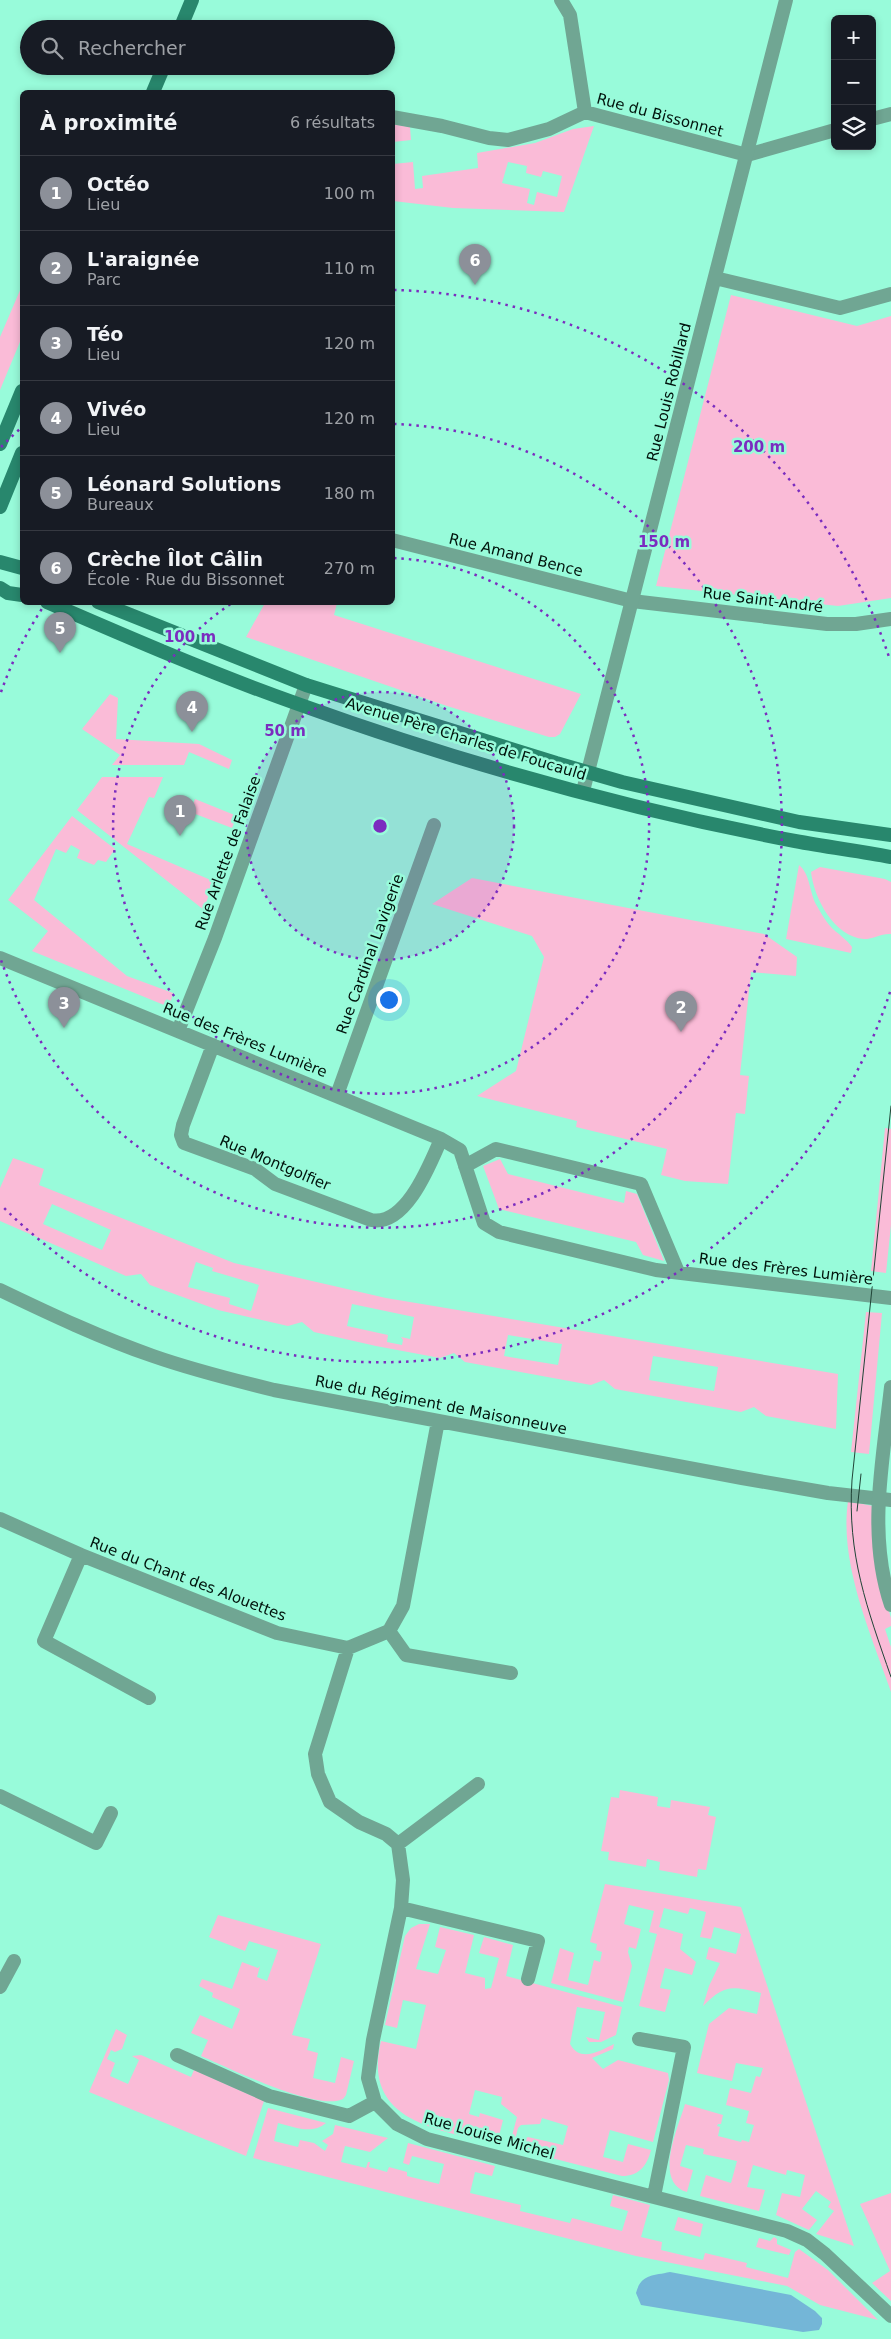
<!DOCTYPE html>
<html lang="fr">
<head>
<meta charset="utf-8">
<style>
  :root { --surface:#171b24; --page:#20242c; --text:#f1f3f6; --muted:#9ea1a6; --line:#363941; --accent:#8c9099 }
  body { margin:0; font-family:"DejaVu Sans",sans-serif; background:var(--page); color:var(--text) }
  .controls { position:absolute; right:15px; top:15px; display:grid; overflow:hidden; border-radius:8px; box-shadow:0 2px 8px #0003 }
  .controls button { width:45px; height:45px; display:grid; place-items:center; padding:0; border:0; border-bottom:1px solid var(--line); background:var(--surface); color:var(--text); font:25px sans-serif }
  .you { position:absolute; left:388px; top:999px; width:18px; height:18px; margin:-12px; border:4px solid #fff; border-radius:50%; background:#1a73e8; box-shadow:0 0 0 8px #1a73e833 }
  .badge { display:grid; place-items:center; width:32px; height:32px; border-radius:50%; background:var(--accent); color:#fff; font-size:16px; font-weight:700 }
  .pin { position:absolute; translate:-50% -41px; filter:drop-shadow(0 1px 2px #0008) }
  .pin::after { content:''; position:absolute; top:26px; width:18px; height:15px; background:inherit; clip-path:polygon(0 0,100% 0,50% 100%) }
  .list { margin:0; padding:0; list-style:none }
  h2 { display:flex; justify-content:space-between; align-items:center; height:65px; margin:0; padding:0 20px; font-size:21px }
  h2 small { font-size:16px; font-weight:400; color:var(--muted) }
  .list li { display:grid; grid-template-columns:32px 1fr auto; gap:15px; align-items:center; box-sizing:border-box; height:75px; padding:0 20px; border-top:1px solid var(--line) }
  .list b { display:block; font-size:19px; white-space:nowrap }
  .list p { margin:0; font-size:16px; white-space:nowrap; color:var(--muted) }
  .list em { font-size:16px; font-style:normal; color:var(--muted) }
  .icon { flex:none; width:28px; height:28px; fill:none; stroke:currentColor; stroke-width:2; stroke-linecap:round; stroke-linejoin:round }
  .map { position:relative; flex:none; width:891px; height:2339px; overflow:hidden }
  .search { position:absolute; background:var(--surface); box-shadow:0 2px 8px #0003; left:20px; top:20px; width:375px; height:55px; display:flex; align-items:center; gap:12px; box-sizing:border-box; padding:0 18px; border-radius:28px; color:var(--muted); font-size:19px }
  .panel { position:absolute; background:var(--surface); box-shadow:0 2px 8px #0003; left:20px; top:90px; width:375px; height:515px; border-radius:8px }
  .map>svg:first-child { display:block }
  .green { fill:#fabbd7; fill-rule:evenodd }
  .water { fill:#74b6d7 }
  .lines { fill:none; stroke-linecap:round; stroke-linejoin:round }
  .minor { stroke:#70a693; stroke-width:14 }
  .tertiary { stroke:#70a693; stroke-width:14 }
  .secondary { stroke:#28876d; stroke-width:14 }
  .tram { stroke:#204437; stroke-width:1 }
  .ring { fill:none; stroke:#7b2cbf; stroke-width:2.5; stroke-dasharray:2.5 5 }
  .labels { text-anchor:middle; stroke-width:5; stroke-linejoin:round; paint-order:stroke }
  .street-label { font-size:15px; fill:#00130c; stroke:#98fbda }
  .centre { fill:#7b2cbf; stroke:#98fbda; stroke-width:2.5 }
  .ring-label { font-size:15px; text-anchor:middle; font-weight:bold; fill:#7b2cbf; stroke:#98fbda; stroke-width:5; stroke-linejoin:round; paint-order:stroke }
</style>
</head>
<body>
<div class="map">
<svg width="891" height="2339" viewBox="0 0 891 2339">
  <rect width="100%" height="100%" fill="#98fbda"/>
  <!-- green -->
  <path class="green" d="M392,124L410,127L411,140L393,142Z
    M594,126L564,212L453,208L393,201V164L413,162L415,189L423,188L422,176L478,168L477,153L535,143L573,129ZM508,162L527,166L526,173L541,177L543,171L562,176L557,197L537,192L534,205L527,203L530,189L502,183Z
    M21,288L22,337L0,390V337Z
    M731,295L857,326L891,316V598L838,606L656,586Z
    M265,603H337L334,615L581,694L560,734L555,737H549L447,706L246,637Z
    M110,694L118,698L116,739L199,744L232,760L229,769L189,752L184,765H112L120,755L82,729Z
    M102,777H163L154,798L149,797L127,844L213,881L204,910L77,810Z
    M195,799L237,816L232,828L190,812Z
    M72,816L115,849L106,862L98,860L94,865L77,858L80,850L71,845L66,853L56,849L34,900L127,976L173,993L169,1007L32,951L48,931L8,900Z
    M799,865C811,875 809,893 817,906C823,917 829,927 839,934C844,939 848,941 852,947L851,953L786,939Z
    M820,867L885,879L891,882V934C882,933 874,939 864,939C834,937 814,898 811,872Z
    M472,878L764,934L797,957L796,976L751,972L740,1075L749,1076L745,1114L736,1113L728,1184L685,1181L661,1175L667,1149L576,1127L577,1121L477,1096L516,1071L544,957L532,936L432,904Z
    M885,1128L891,1129V1225L886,1273L871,1271Z
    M13,1158L44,1169L39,1185L234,1263L386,1298L838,1374L836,1429L766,1416L754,1407L741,1412L615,1389L604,1380L591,1385L465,1362L454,1353L440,1358L376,1346L314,1332L302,1322L288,1326L218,1310L150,1285L141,1274L126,1276L0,1221V1188ZM52,1204L111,1230L102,1250L43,1224ZM196,1262L213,1268L212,1271L259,1285L251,1311L229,1304L230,1298L188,1287ZM352,1304L414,1317L410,1339L401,1337L403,1340L402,1345L387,1342L388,1335L347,1326ZM508,1335L562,1344L558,1365L504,1356ZM653,1356L718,1367L714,1391L649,1380Z
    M500,1159L508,1174L624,1203L626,1191L637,1194L664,1261L643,1255L636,1242L499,1209L483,1166Z
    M866,1312L882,1313L869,1454L851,1452Z
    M848,1501L873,1506L877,1572L891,1618V1626L885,1629L891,1647V1692C871,1634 839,1564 848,1501Z
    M620,1790L658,1797L657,1806L670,1808L671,1800L710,1807L708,1815L716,1817L706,1870L698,1869L697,1877L659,1870L660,1862L647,1859L646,1867L608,1860L609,1852L601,1851L611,1797L619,1798Z
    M605,1884L741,1907L854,2246L816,2234L834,2211L828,2207L831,2202L816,2191L802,2209L817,2220L809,2230L776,2215L782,2193L800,2197L805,2175L787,2170L786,2175L753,2165L747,2187L765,2190L759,2211L700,2196L706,2175L731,2183L737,2161L703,2154L704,2149L686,2145L680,2166L693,2170L687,2192C653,2182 678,2128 685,2104L723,2115L721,2124H718L717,2126L720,2127L718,2136L741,2142L742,2140L749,2142L754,2125L746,2123L749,2111L726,2105L730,2088L751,2093L756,2076L760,2077L763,2068L736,2063L732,2081L697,2073L709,2024L729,2008L757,2014L761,1993C731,1986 725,1984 703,2006L709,1986L720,1963L706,1959L709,1947L736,1954L741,1934L714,1927L711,1939L700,1937L706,1912L690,1908L688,1914L664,1908L659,1927L683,1934L680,1949L696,1962L692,1975L665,1968L660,1988L671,1990L665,2012L639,2006L657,1934L649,1932L654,1911L629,1905L624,1924L641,1929L636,1949L629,1947L628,1952L632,1966L623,2002L551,1983L560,1948L574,1953L568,1980L588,1985L594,1960L600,1962L602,1952L596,1950L597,1944L590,1942Z
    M218,1915L321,1944L292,2035L310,2039L307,2050L318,2053L313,2078L335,2083L341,2057L354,2061L346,2095L343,2099C318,2112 227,2067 201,2056L208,2040L191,2033L200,2015L232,2029L240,2009L212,1997L213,1993L199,1986L202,1979L232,1989L242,1962L258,1968L260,1966L257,1977L267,1981L278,1950L249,1941L245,1951L209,1937Z
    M419,1924H430L416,1969L438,1974L446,1950L435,1947L440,1927L474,1935L465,1973L485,1978V1989L491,1988L499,1958L479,1953L484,1937L513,1945L506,1976L622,2007L616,2035L601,2042H589L586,2037L599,2040L605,2012L577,2007L570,2044C580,2063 600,2051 614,2044L613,2049L592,2058L603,2069L618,2060L668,2073L669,2080L653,2142L610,2130L603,2157L623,2162L628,2144L651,2150C647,2166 639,2176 622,2176L520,2150L523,2140L528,2137L563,2145L568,2126L542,2118L540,2124L521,2125L518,2128L513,2148L509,2147L517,2117L501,2104L502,2097L475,2090L469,2114L479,2117L480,2113L503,2120L497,2144C440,2130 361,2123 381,2041L416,2049L426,2005L403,2000L397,2028L385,2025L405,1936L411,1928Z
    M116,2029L127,2035L122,2049L115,2052L111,2050L107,2059L115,2063L110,2076L128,2084L139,2060L132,2056L141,2055L191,2077L194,2070L264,2101L246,2156L89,2092Z
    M268,2108L326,2123C312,2135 294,2127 278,2123L274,2141L298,2147L300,2140L314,2143L325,2151L328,2145L322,2141L333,2134L335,2125L388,2138L370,2152L345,2146L341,2162L366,2168L368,2162H370L369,2167L387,2172L389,2167L407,2172V2176L439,2184L444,2164L412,2156L409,2165L403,2163L408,2143L495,2166L492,2176L475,2172L470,2193L521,2205L520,2211L570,2223L572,2218L622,2231L628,2211L610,2206L613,2195L650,2205L641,2237L662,2242L661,2250L703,2260L705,2253L747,2263L746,2267L788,2278L795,2252L799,2249L828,2270L878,2320L820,2305L787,2286L636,2256L253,2158Z
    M891,2193V2301L872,2283L890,2271L860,2204Z
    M678,2217L703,2224L700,2237L674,2230Z
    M774,2237L777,2239V2244L791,2250L789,2255L756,2247L759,2238L770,2241Z"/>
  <!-- water -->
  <path class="water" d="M670,2272L791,2295L815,2311L822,2318V2324L819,2330L803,2332L641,2305L636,2293C641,2274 652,2276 670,2272Z"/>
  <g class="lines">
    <!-- minor -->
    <path class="minor" d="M561,0L570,15L585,112
      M392,117L442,126L489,138L508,140L549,129L585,112L747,155L835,130
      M872,119L891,114
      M392,540L632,601L827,624H856L891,619
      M0,958L441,1139L460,1150L484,1223L499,1232L656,1270L891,1298
      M178,1031L215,938L306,685
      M213,1045L183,1125L181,1135L184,1143L255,1169L275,1184L371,1220C406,1227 430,1164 441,1139
      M337,1095L434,825
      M465,1166L496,1149L641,1184L678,1272
      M0,1290C50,1314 101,1338 153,1356C193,1370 233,1380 274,1390L742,1478L828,1493L891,1500
      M0,1519L81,1555L277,1633L348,1648L389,1631L403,1606L438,1421
      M81,1555L44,1641L149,1698
      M389,1631L406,1655L511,1673
      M348,1648L315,1754L318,1774L330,1802L359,1822L386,1834L398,1844L403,1880L401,1908L373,2040L368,2078L375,2102L397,2124L427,2139L787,2231L807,2240L825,2254L891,2316
      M0,1796L96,1843L111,1813
      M398,1844L478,1784
      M401,1908L538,1941L528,1979
      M0,1987L14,1961
      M639,2039L684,2047L654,2196
      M177,2055L269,2096L349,2116L375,2102"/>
    <!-- tertiary -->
    <path class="tertiary" d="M715,278L840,308L891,294
      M583,791L786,0
      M891,1387C883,1460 867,1534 891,1605"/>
    <!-- secondary -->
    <path class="secondary" d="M180,29L192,0
      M153,92L164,66
      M0,444L22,391
      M0,507L22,453
      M0,562L22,568
      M0,588L8,593L22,595
      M47,602C130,638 213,674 298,704C459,762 627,809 795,841C827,847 859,851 891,857
      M98,602L306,685L556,763L622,782L799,822L891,835"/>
    <!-- tram -->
    <path class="tram" d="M891,1106L852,1480C847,1555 867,1608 891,1677
      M857,1511L861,1474"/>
  </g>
  <!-- distance rings -->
  <circle cx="380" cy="826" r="134" fill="#7b2cbf" fill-opacity=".12"/>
  <g class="ring">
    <circle cx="380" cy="826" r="134"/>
    <path d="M394 558A268 268 0 1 1 232 603"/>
    <path d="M1 692A402 402 0 0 1 45 604M394 424A402 402 0 1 1 1 960"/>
    <path d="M890 992A536 536 0 0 1 1 1205M1 447A536 536 0 0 1 21 428M394 290A536 536 0 0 1 890 660"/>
  </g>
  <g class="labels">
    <!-- street labels -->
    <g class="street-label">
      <text transform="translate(660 115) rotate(15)" y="5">Rue du Bissonnet</text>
      <text transform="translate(669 392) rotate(-76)" y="5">Rue Louis Robillard</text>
      <text transform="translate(516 555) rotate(14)" y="5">Rue Amand Bence</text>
      <text transform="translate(763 600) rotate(7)" y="5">Rue Saint-André</text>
      <text transform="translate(466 739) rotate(17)" y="5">Avenue Père Charles de Foucauld</text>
      <text transform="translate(228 853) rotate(-70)" y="5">Rue Arlette de Falaise</text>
      <text transform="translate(370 954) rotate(-70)" y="5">Rue Cardinal Lavigerie</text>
      <text transform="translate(245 1040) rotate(22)" y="5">Rue des Frères Lumière</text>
      <text transform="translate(275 1163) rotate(23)" y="5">Rue Montgolfier</text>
      <text transform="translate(786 1269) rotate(7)" y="5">Rue des Frères Lumière</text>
      <text transform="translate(441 1405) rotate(11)" y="5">Rue du Régiment de Maisonneuve</text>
      <text transform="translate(188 1579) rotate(21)" y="5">Rue du Chant des Alouettes</text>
      <text transform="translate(489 2136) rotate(16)" y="5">Rue Louise Michel</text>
    </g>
  </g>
  <circle cx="380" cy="826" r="8" class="centre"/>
  <g class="ring-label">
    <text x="759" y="452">200 m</text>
    <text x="664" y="547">150 m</text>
    <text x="190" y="642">100 m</text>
    <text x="285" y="736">50 m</text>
  </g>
</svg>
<div class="controls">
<button>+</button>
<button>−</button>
<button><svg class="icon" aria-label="layers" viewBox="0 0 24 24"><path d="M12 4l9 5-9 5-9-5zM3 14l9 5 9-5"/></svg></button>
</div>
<div class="you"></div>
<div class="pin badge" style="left:180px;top:836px">1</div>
<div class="pin badge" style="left:681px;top:1032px">2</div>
<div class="pin badge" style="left:64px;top:1028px">3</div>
<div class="pin badge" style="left:192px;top:732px">4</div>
<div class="pin badge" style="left:60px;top:653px">5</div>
<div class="pin badge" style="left:475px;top:285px">6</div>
<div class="search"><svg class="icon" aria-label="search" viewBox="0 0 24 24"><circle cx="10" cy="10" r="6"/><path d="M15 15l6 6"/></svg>Rechercher</div>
<section class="panel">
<h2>À proximité<small>6 résultats</small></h2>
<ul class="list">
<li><span class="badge">1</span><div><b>Octéo</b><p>Lieu</p></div><em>100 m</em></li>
<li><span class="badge">2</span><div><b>L'araignée</b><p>Parc</p></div><em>110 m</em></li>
<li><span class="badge">3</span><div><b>Téo</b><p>Lieu</p></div><em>120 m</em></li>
<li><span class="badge">4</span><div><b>Vivéo</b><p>Lieu</p></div><em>120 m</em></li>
<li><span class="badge">5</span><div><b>Léonard Solutions</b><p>Bureaux</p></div><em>180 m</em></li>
<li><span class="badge">6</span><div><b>Crèche Îlot Câlin</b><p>École · Rue du Bissonnet</p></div><em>270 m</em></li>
</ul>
</section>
</div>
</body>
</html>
